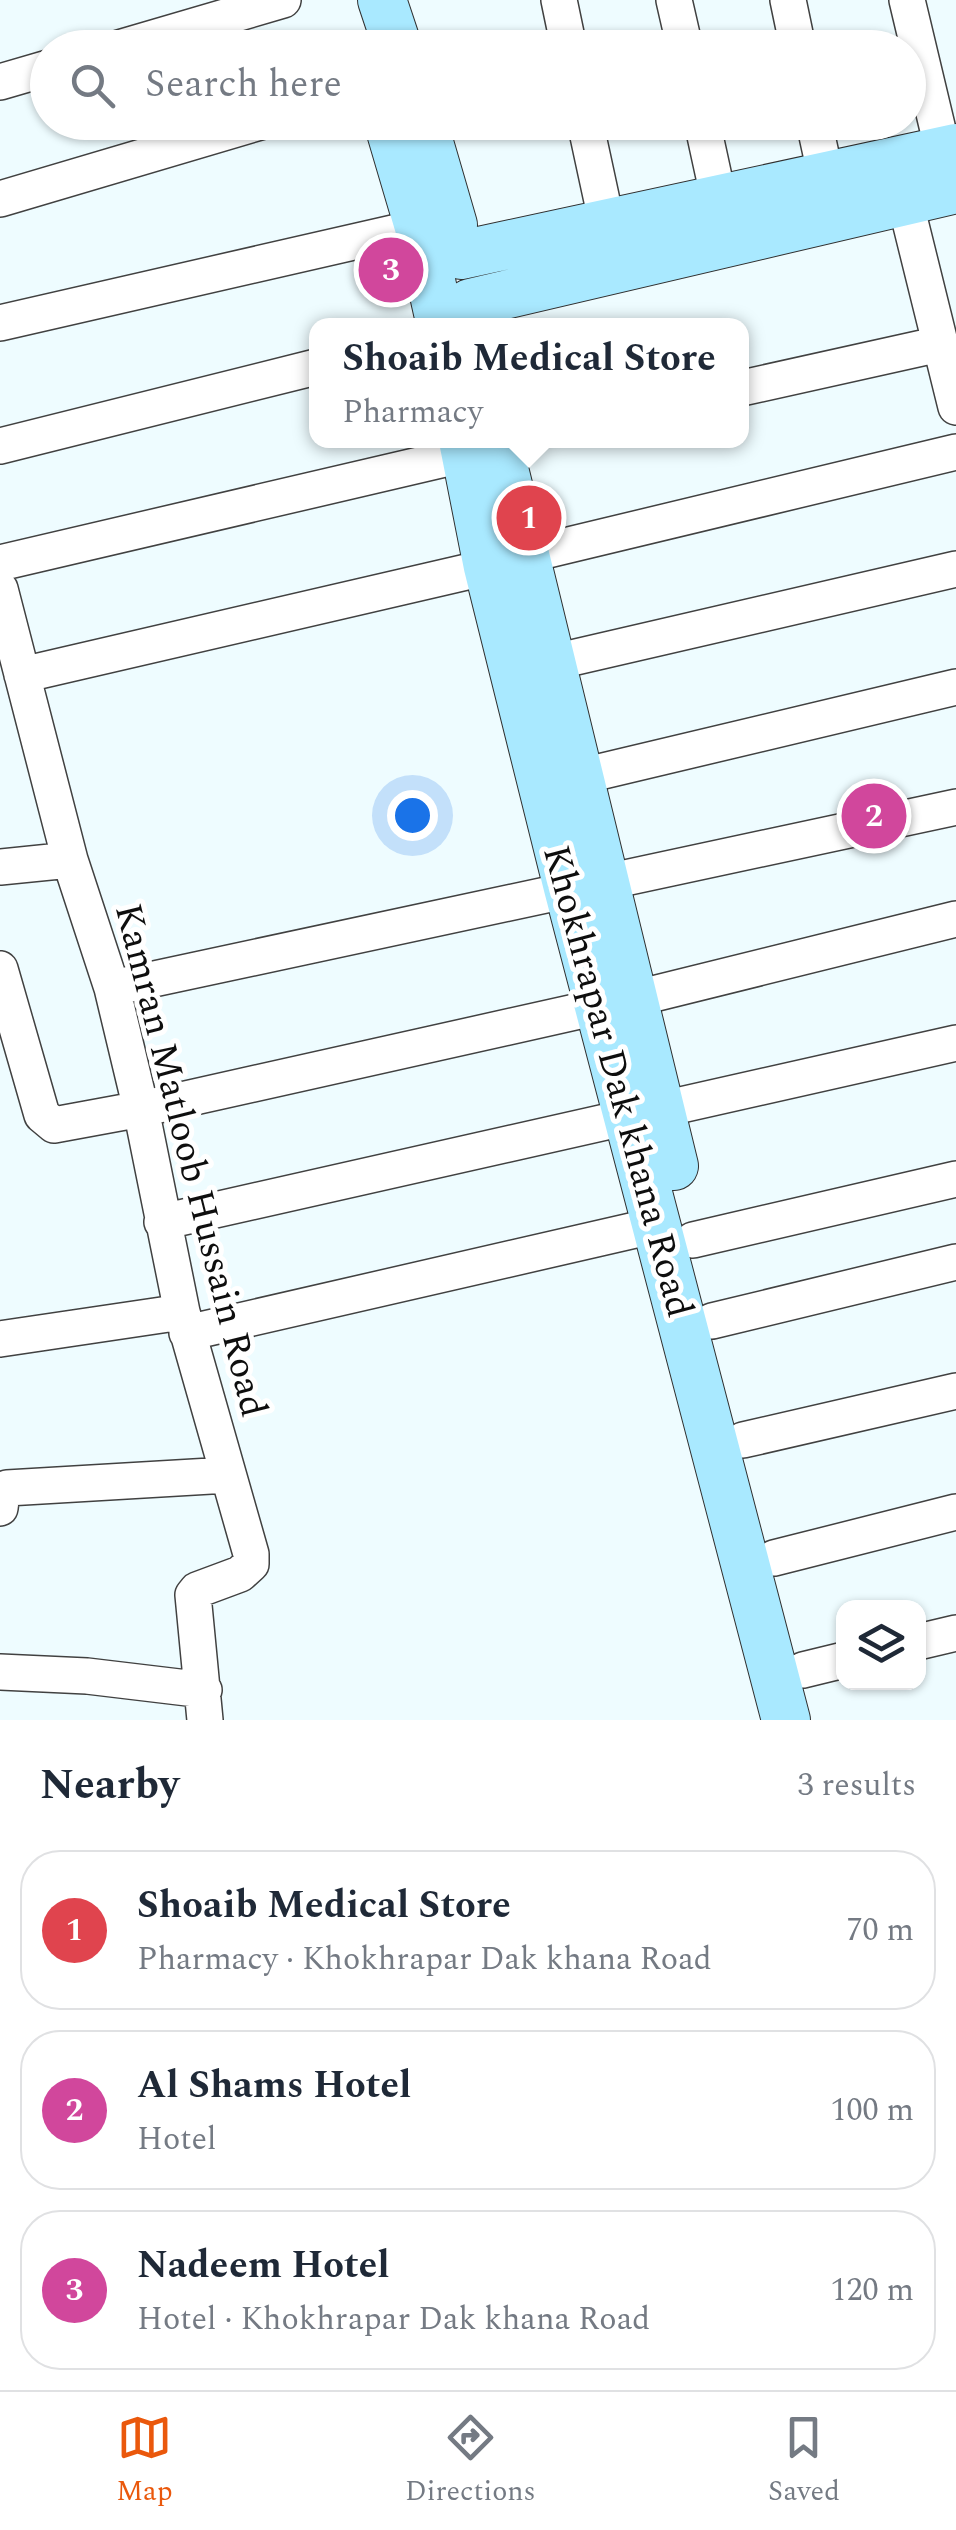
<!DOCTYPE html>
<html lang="en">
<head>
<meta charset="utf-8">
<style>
  :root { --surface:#fff; --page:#f6f6f7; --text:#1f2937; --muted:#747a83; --line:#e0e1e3; --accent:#ea580c }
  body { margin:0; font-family:Spectral,serif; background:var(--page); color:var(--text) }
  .controls { position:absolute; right:30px; bottom:30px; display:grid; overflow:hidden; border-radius:20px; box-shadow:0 2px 8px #0004 }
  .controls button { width:90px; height:90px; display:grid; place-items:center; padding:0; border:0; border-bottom:2px solid var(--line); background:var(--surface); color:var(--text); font:50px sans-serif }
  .you { position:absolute; left:412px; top:815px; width:35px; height:35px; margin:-25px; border:8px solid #fff; border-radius:50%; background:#1a73e8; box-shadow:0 0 0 15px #1a73e833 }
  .badge { display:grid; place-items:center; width:65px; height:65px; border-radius:50%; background:var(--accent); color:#fff; font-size:32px; font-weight:700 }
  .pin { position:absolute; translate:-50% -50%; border:5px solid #fff; box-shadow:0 2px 10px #0006 }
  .popup { position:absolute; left:309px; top:318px; width:440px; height:130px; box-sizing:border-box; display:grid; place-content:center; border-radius:20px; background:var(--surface); filter:drop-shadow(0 2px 8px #0005); font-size:32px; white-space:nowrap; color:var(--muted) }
  .popup b { font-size:38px; color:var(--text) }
  .popup::after { content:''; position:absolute; left:50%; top:100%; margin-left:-20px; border:20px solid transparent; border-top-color:var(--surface) }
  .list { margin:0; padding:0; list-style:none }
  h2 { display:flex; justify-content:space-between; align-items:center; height:130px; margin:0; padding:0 40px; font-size:42px }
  h2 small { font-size:32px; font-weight:400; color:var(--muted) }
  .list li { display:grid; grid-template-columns:65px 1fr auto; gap:30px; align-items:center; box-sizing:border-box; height:160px; margin:0 20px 20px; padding:0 20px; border:2px solid var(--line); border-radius:40px }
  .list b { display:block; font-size:38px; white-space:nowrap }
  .list p { margin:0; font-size:32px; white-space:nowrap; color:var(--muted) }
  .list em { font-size:32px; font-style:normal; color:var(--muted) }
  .icon { flex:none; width:55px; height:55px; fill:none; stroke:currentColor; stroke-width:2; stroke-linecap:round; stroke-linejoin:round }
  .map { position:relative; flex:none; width:956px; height:1720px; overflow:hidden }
  .search { position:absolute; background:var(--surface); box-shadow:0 2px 8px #0004; left:30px; right:30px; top:30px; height:110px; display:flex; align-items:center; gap:25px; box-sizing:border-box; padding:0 35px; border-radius:55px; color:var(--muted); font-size:38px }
  .sheet { height:670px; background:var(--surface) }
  nav { display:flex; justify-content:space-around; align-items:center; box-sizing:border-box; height:140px; border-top:2px solid var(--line); background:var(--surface); font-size:28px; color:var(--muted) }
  nav a { display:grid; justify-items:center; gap:5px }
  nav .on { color:var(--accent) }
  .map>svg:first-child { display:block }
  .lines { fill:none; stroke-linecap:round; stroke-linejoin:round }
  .street-casing { stroke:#414141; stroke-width:38 }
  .secondary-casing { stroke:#303030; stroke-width:50 }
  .street { stroke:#fff; stroke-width:35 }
  .secondary { stroke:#a9e9ff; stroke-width:48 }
  .labels { text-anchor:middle; stroke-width:10; stroke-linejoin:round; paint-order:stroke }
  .street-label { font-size:38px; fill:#0e0e0e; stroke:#fff }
</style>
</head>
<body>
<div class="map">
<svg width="956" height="1720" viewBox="0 0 956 1720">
  <rect width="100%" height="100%" fill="#eefcff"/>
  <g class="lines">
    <defs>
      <path id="street" d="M559,0L569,48
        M674,0L685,48
        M788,0L798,48
        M907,0L943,151
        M119,48L283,0
        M0,82L48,68
        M585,122L607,224
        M702,122L719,200
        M814,122L826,177
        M0,199L260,122
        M905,201L956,407
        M0,323L419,227
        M742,388L940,344
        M0,446L316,367
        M523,556L956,452
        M0,563L466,454
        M0,589L70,860L112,988L141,1109L182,1312L251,1554V1564L240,1574L197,1590L193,1595L205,1720
        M550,663L956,569
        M22,675L488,567
        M578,777L956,687
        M0,867L70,860
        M0,969L42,1115L54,1125L141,1109L633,999L956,919
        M112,988L956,807
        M162,1222L956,1043
        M693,1240L956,1179
        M712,1321L956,1262
        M187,1333L657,1225
        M0,1339L182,1312
        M743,1440L956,1391
        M0,1508L2,1492L7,1488L228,1475
        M774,1558L956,1512
        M918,1642L956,1633
        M803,1670L844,1660
        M0,1672L87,1676L204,1690"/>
      <path id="secondary" d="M382,0L398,48
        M388,122L419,227L441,326
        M423,122L453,225
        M461,255L956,148
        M470,303L956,189
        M463,440L488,567L568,888L786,1720
        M497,440L674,1166"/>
    </defs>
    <!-- street casing -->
    <use href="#street" class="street-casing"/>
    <!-- secondary casing -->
    <use href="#secondary" class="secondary-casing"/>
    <!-- street -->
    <use href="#street" class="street"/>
    <!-- secondary -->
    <use href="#secondary" class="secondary"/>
  </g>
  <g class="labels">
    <!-- street labels -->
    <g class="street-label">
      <text transform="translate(619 1081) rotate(75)" y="13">Khokhrapar Dak khana Road</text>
      <text transform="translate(192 1160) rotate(76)" y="13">Kamran Matloob Hussain Road</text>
    </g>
  </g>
</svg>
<div class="controls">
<button><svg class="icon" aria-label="layers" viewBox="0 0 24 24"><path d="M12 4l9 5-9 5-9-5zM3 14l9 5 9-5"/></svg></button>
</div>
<div class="you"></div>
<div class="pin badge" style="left:529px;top:518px;background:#e0444e">1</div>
<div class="popup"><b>Shoaib Medical Store</b>Pharmacy</div>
<div class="pin badge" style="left:874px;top:816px;background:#d1479c">2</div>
<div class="pin badge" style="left:391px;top:270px;background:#d1479c">3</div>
<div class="search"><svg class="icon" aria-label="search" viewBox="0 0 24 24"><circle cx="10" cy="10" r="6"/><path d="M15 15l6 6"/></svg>Search here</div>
</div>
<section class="sheet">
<h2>Nearby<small>3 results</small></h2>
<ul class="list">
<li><span class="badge" style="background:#e0444e">1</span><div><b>Shoaib Medical Store</b><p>Pharmacy · Khokhrapar Dak khana Road</p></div><em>70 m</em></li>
<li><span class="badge" style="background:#d1479c">2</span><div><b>Al Shams Hotel</b><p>Hotel</p></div><em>100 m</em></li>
<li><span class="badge" style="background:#d1479c">3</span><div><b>Nadeem Hotel</b><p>Hotel · Khokhrapar Dak khana Road</p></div><em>120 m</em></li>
</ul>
</section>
<nav>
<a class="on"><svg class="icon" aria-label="map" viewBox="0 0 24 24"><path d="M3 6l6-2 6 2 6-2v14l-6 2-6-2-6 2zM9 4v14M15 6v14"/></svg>Map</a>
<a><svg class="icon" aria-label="directions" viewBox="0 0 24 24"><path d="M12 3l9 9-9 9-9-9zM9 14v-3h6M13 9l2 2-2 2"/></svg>Directions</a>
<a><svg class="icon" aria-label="saved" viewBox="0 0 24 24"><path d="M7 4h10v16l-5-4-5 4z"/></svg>Saved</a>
</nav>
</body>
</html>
